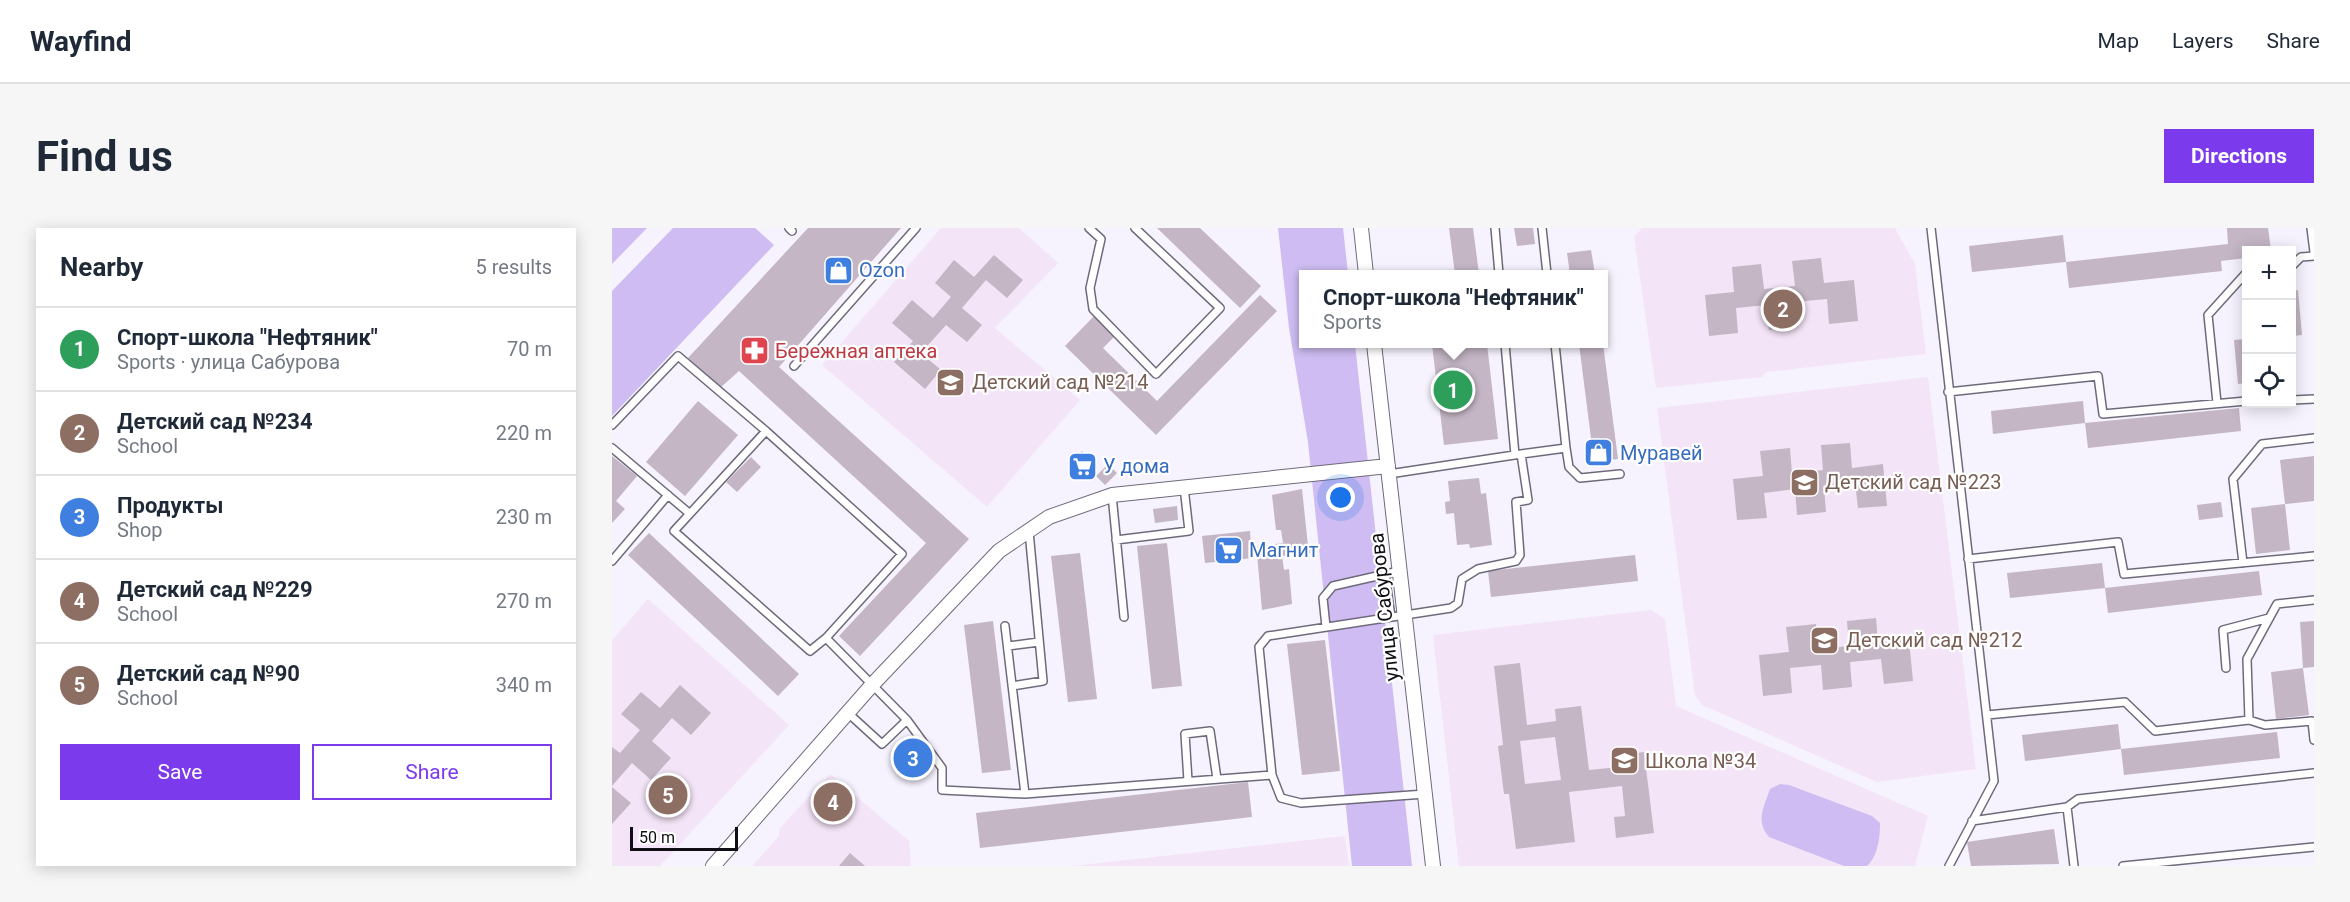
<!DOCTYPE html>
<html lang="en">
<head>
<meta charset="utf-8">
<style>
  :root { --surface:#fff; --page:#f6f6f7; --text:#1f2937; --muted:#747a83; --line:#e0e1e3; --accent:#7c3aed }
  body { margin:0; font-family:Roboto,sans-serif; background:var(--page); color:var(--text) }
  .controls { position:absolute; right:18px; top:18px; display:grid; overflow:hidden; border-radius:0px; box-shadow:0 3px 15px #0003 }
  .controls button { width:54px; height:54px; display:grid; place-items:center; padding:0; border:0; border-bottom:2px solid var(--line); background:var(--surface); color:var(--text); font:30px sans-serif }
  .scale { position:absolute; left:18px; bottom:15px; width:108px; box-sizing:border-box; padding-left:6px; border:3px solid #100e14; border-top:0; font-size:16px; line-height:21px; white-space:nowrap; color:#100e14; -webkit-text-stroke:4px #fff; paint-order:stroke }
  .you { position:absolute; left:729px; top:270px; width:21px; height:21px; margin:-15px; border:4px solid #fff; border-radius:50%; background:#1a73e8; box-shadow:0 0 0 9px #1a73e833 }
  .badge { display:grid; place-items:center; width:39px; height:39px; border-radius:50%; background:var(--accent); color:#fff; font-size:20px; font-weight:700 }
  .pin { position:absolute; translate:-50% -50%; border:3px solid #fff; box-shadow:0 2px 6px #0006 }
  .popup { position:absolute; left:687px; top:42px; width:309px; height:78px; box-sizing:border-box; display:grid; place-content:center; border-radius:0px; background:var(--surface); filter:drop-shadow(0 2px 4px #0005); font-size:20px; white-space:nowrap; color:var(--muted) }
  .popup b { font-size:22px; color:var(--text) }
  .popup::after { content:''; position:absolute; left:50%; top:100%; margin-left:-12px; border:12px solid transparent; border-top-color:var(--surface) }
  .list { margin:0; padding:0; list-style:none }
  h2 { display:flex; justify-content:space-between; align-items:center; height:78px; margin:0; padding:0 24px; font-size:26px }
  h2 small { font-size:20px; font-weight:400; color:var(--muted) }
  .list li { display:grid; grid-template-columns:39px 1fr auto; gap:18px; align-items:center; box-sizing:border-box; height:84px; padding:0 24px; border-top:2px solid var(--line) }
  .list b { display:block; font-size:22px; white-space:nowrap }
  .list p { margin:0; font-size:20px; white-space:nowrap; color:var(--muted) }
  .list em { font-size:20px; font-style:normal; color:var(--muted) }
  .actions { display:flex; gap:12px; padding:18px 24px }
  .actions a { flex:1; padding:14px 0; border:2px solid var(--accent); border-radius:0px; text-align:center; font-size:21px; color:var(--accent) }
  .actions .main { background:var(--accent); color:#fff }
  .icon { flex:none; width:33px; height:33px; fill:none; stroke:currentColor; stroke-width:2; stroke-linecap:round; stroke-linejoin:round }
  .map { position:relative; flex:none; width:1702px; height:638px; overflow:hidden; border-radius:0px }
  header { display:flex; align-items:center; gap:36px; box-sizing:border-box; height:84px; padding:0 30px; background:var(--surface); border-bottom:2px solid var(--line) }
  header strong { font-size:28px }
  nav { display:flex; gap:33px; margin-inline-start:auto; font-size:21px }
  .intro { display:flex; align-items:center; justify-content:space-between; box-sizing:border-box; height:144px; padding:0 36px }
  h1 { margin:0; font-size:42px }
  .button { padding:15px 27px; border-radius:0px; background:var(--accent); color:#fff; font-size:21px; font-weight:700 }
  main { display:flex; gap:36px; padding:0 36px }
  aside { flex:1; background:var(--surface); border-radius:0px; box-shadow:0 3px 15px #0003 }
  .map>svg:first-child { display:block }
  .education { fill:#f4e4f7 }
  .green { fill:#cebcf2 }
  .building { fill:#c4b6c5; fill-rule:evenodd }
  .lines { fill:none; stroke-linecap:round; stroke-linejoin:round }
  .service-casing { stroke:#6f6a7b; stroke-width:10 }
  .minor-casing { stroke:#6f6a7b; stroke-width:16 }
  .service { stroke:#fff; stroke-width:7 }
  .minor { stroke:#fff; stroke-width:14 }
  .labels { text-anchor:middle; stroke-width:4.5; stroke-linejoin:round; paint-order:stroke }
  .shop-label { font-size:20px; fill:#366cbe; stroke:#fff; text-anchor:start }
  .health-label { font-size:20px; fill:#be3a42; stroke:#fff; text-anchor:start }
  .education-label { font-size:20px; fill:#785e54; stroke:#fff; text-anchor:start }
  .street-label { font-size:20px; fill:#100e14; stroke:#fff }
</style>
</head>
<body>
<header>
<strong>Wayfind</strong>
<nav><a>Map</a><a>Layers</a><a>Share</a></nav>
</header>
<div class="intro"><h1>Find us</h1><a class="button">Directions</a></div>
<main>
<aside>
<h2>Nearby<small>5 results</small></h2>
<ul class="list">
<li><span class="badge" style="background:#2e9e5b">1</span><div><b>Спорт-школа &quot;Нефтяник&quot;</b><p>Sports · улица Сабурова</p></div><em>70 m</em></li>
<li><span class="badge" style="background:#8d6e63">2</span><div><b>Детский сад №234</b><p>School</p></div><em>220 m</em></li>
<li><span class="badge" style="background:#3f7fe0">3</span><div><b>Продукты</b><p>Shop</p></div><em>230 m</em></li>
<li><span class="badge" style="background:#8d6e63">4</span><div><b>Детский сад №229</b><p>School</p></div><em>270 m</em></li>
<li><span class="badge" style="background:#8d6e63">5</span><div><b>Детский сад №90</b><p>School</p></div><em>340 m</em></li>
</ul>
<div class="actions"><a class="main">Save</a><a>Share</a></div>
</aside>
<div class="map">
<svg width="1702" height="638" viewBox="0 0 1702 638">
  <rect width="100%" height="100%" fill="#f6f2fe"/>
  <!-- education -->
  <path class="education" d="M329,0H407L446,35L383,100L468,172L375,279L210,137Z
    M1030,0H1283L1303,36L1314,126L1154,144L1150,149L1044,160L1022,9Z
    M1316,149L1364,541L1265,554L1090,477L1083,467L1045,180Z
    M36,371L177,497L48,638H0V412Z
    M1039,382L1053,391L1064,478L1316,588L1303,638H847L821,407Z
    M218,546L297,613L299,638H140L167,608V601Z
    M733,608L737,638H461Z"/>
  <!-- green -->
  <path class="green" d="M0,0H35L0,36Z
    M61,0H143L162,17L0,188V63Z
    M666,0H731L736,46H691V116H743L800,638H740L696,214L677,100Z
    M1168,556L1177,557L1260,588L1268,595C1268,609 1266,628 1255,638H1232L1157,609C1143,593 1152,579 1158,561Z"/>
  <!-- building -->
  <path class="building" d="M196,0H289L167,139L357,311L248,428L227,408L314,315L127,143L108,160L76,130Z
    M545,0H588L649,58L628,80Z
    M837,0H861L867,46H843Z
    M902,0H921L923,16L905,18Z
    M1615,0H1656L1659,22H1634V30L1609,33L1610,43L1457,60L1454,34L1616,16Z
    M1451,7L1454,34L1360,44L1357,18Z
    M979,22L983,46H958L955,25Z
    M382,27L411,52L395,70L374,52L350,80L370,97L355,114L334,97L309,125L329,142L313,161L282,134L301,113L280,95L300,72L321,90L339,69L323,55L342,32L362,49Z
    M1209,30L1212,55L1242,52L1246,93L1217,96L1215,71L1183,74L1186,99L1157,102L1154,77L1124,80L1126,105L1097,108L1093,67L1122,64L1120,39L1149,36L1152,61L1183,58L1180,33Z
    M1686,62L1690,107L1680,108V63Z
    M648,67L665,83L544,207L453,118L482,88L503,108L491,120L545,173Z
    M1634,111V155L1626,156L1622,112Z
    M820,116H875L886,211L832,217Z
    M967,116H991L1006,231L982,234Z
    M86,173L126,207L73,268L34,234Z
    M1471,173L1473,195L1627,180L1629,203L1476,220L1473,195L1381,206L1379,183Z
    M1238,215L1240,240L1271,236L1275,278L1246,280L1243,255L1212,259L1214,284L1185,287L1183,261L1152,265L1155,290L1125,292L1121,251L1151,248L1148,223L1178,220L1180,246L1211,242L1209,217Z
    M470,223L485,239L471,252L456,236Z
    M0,228L25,248L4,273L13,281L0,295Z
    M1702,228V273L1673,276L1678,322L1644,326L1639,280L1673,276L1668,232Z
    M139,229L149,239L125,264L114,254Z
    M496,236L505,245L493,257L484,248Z
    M867,250L869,266L874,265L880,317L858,320L857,316L845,317L842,285L834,286L833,274L838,273L836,253Z
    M690,261L696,318L701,317V325L670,328L672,342L677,341L680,376L650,382L645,326H640L641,330L593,335L590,308L638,303L639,319L671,315L669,302H664L660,267Z
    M1609,274L1611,289L1587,292L1585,277Z
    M565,278L566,292L543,295L541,281Z
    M37,305L187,446L166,468L16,327Z
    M555,315L570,458L540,461L525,318Z
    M468,325L485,471L456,474L439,328Z
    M1023,327L1026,353L879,369L876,343Z
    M1490,335L1493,360L1398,370L1395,345Z
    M1647,343L1650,367L1496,385L1493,360Z
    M1264,390L1266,415L1297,412L1301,453L1272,456L1269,431L1238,434L1240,459L1211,462L1209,437L1178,440L1180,465L1151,468L1147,427L1177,424L1174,399L1204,396L1206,421L1237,418L1235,393Z
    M381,393L399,542L370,545L352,397Z
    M1702,393V439L1691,440L1688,394Z
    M713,412L728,543L690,547L675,416Z
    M908,435L915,497L944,493L943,481L969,478L977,542L1007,539L1006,527L1032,524L1042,605L1004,610L1002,589L1013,588L1010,558L957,564L963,614L904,621L897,566H892L886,518L891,517L882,438ZM943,509L949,552L913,556L908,513Z
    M1691,440L1697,487L1664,491L1659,444Z
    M68,457L99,485L79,507L60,490L40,513L59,530L39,552L20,535L0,558V519L8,525L28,502L9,486L29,464L48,480Z
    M1506,496L1509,521L1413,533L1410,507Z
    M1665,504L1668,530L1512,547L1509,521Z
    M300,508L322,537L302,553L280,523Z
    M636,554L640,589L368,620L364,585Z
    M0,559L19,575L0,596Z
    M1442,601L1447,636L1359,638L1355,614Z
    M238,625L253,638H227Z"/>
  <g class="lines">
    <defs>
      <path id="service" d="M177,0L180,3
        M477,0L489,11L478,60L481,81L544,146L608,80L523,0
        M883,0L887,46
        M930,0L935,46
        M1319,0L1382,553L1337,638
        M1699,0L1702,24
        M1680,38L1689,29L1702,28
        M893,116L903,227
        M182,138L304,0
        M1336,164L1486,148L1491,186L1634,173
        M1680,172L1702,171
        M1605,175L1596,87L1634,45
        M0,197L66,128L154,203L62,303L198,423L214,410L290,326L154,203
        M0,220L77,285
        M954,220L957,239L968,250L1008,246
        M909,226L954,220L943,116
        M500,267L512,389
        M504,312L577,303L572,259
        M1356,331L1506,314L1512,346L1702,328
        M0,333L56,267
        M1631,335L1621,251L1650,216L1702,210
        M773,346L779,389
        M393,398L413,566
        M714,399L711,370L721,358L787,343
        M214,410L295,492L330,540V562L413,566L660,547L669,570L689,575L813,566
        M396,418L427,414
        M1614,440L1611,402L1657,390
        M400,458L431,453L417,303
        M236,485L270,516L295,492
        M1375,487L1513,474L1543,503L1637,492L1635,431L1665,376L1702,372
        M1637,492L1653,497L1700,493L1702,512
        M660,547L647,419L656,408L839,380L846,375L850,351L866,341L904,333L908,327L904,274L916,272L909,226L777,246
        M576,553L573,506L598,503L605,551
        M1455,579L1466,571L1702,545
        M1360,593L1455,579L1462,638
        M1511,638L1702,619"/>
      <path id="minor" d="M749,0L754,46
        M762,116L821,638
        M101,638L260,457L387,323L437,289L500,267L776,238"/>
    </defs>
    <!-- service casing -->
    <use href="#service" class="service-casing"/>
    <!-- minor casing -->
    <use href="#minor" class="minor-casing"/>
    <!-- service -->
    <use href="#service" class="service"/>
    <!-- minor -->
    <use href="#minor" class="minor"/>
  </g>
  <!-- icons -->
  <defs>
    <symbol id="shop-square" viewBox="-11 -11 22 22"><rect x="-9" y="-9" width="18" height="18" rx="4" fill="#3f7fe0" stroke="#fff"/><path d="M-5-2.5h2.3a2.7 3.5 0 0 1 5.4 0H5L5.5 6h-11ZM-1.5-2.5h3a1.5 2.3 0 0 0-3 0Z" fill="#fff"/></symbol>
    <symbol id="pharmacy-square" viewBox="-11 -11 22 22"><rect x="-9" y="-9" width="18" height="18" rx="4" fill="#e0444e" stroke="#fff"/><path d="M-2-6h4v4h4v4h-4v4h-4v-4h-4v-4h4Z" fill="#fff"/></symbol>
    <symbol id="school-square" viewBox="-11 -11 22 22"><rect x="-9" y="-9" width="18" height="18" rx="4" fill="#8d6e63" stroke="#fff"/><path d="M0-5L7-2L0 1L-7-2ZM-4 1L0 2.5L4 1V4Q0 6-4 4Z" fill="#fff"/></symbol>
    <symbol id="supermarket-square" viewBox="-11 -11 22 22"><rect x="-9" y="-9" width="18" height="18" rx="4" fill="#3f7fe0" stroke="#fff"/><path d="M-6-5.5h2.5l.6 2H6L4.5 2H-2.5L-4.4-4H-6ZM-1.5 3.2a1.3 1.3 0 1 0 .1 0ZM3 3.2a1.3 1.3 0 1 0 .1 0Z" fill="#fff"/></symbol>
  </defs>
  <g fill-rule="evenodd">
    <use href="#shop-square" x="210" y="26" width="33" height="33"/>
    <use href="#pharmacy-square" x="126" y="106" width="33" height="33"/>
    <use href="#school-square" x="322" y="138" width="33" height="33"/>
    <use href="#shop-square" x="970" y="208" width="33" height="33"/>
    <use href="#supermarket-square" x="454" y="222" width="33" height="33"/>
    <use href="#school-square" x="1176" y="238" width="33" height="33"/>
    <use href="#supermarket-square" x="600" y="306" width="33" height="33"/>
    <use href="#school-square" x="1196" y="396" width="33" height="33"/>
    <use href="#school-square" x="996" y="516" width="33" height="33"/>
  </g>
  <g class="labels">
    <!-- shop labels -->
    <g class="shop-label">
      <text x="247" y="49">Ozon</text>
      <text x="1008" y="232">Муравей</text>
      <text x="491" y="245">У дома</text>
      <text x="637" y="329">Магнит</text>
    </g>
    <!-- health labels -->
    <g class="health-label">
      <text x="163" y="130">Бережная аптека</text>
    </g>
    <!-- education labels -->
    <g class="education-label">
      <text x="360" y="161">Детский сад №214</text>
      <text x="1213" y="261">Детский сад №223</text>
      <text x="1234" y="419">Детский сад №212</text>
      <text x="1033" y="540">Школа №34</text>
    </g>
    <!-- street labels -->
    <g class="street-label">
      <text transform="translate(772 379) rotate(-96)" y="7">улица Сабурова</text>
    </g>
  </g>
</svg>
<div class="controls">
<button>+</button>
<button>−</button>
<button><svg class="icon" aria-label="locate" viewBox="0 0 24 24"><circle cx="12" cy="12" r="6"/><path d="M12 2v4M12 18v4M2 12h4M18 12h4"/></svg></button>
</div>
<div class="scale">50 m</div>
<div class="you"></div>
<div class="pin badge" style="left:841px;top:162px;background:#2e9e5b">1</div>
<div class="popup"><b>Спорт-школа &quot;Нефтяник&quot;</b>Sports</div>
<div class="pin badge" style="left:1171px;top:81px;background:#8d6e63">2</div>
<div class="pin badge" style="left:301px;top:530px;background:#3f7fe0">3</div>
<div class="pin badge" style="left:221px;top:574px;background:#8d6e63">4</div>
<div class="pin badge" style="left:56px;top:567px;background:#8d6e63">5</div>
</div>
</main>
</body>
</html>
